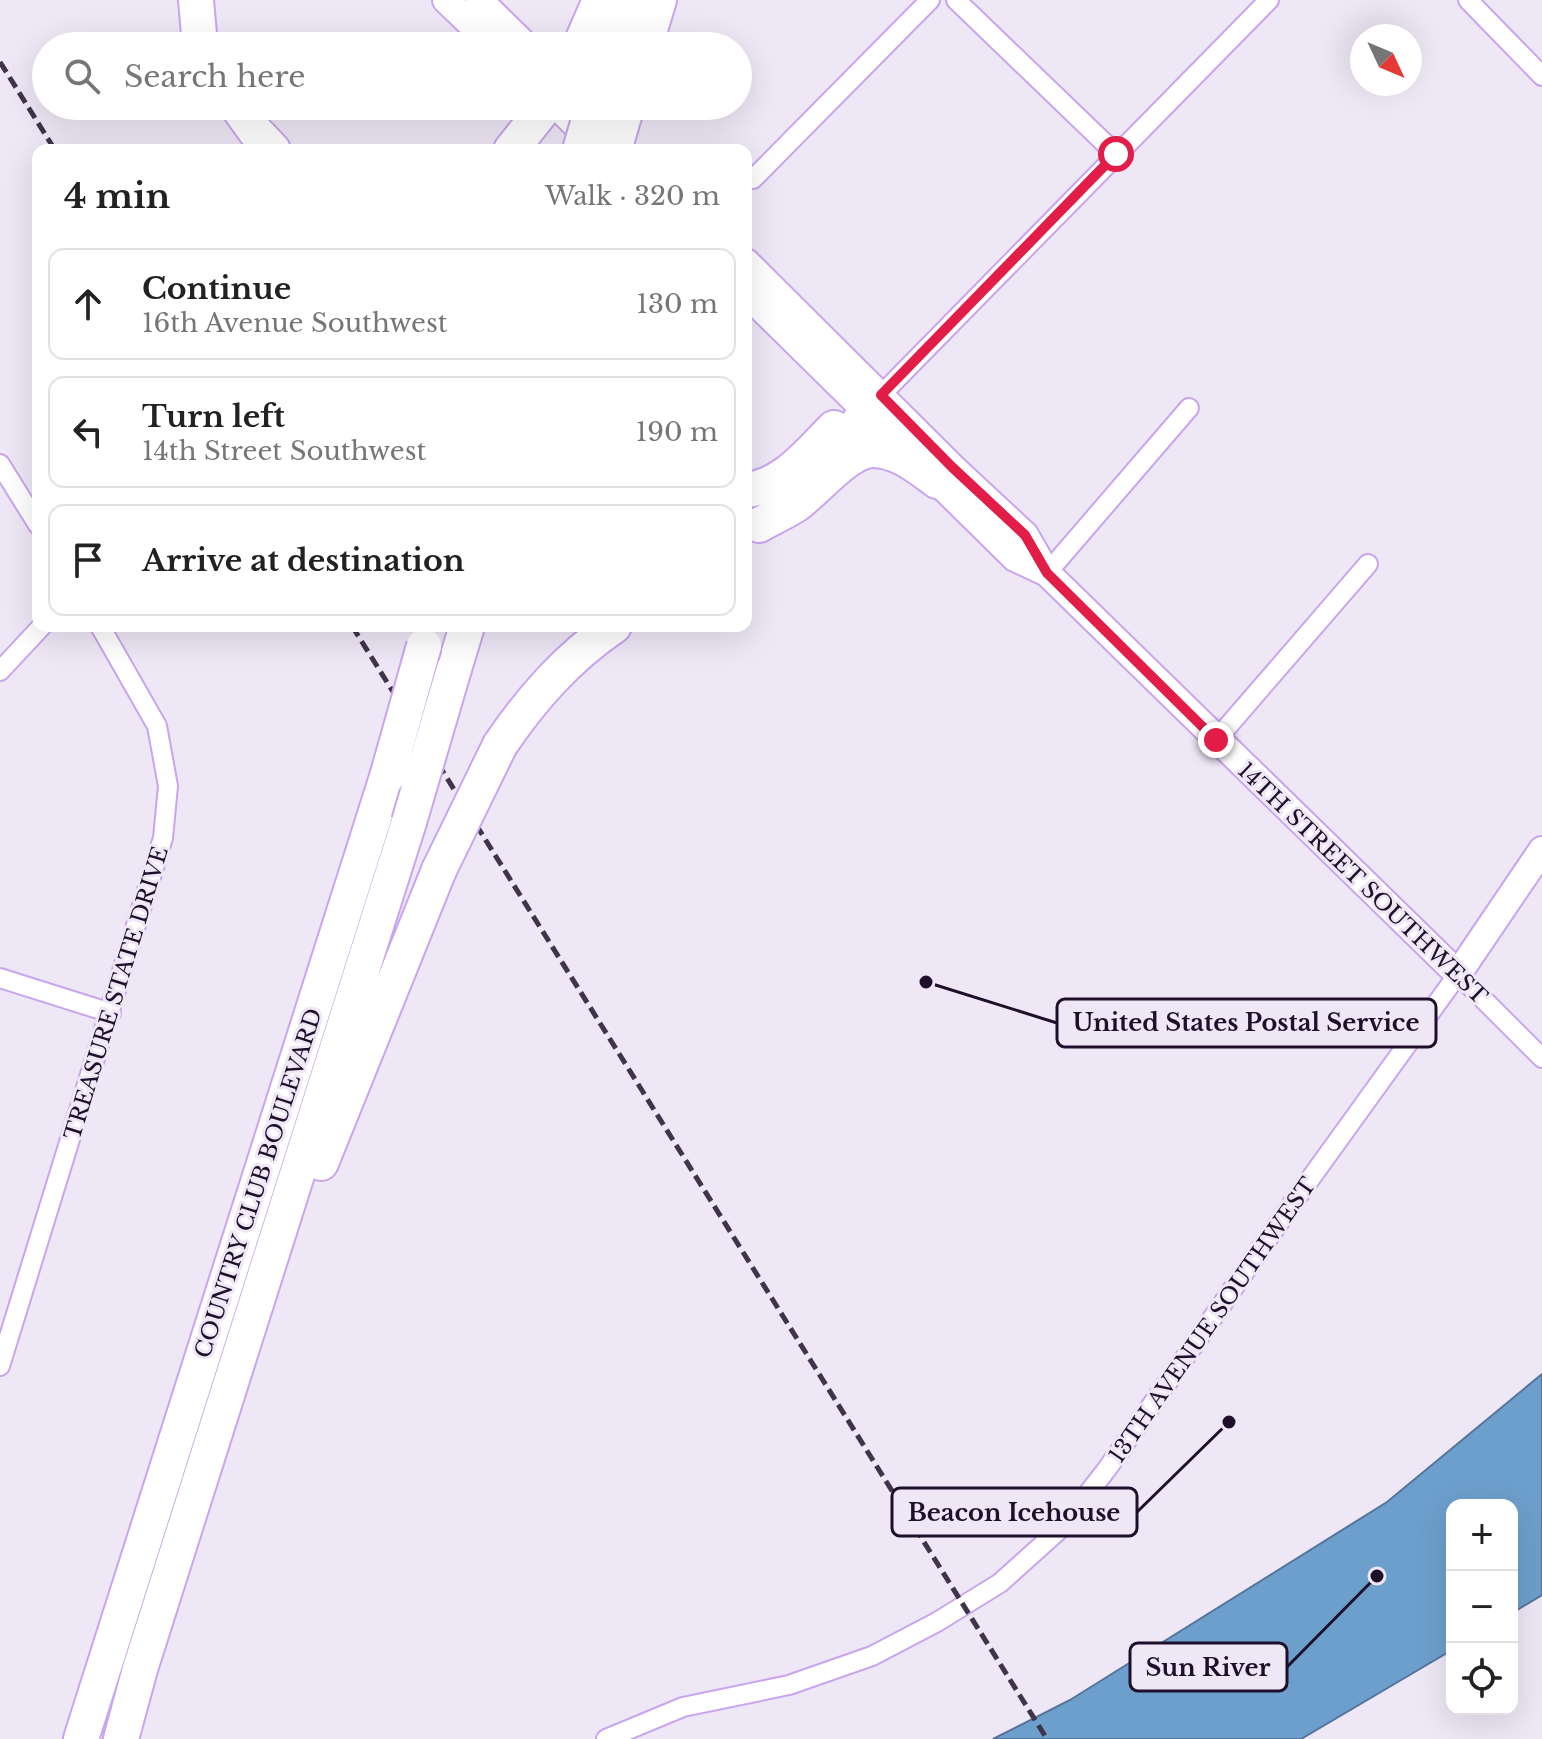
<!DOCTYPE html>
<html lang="en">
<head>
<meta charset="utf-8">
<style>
  :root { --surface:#fff; --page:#f2f2f2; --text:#222; --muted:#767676; --line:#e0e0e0 }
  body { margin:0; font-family:"Libre Baskerville",serif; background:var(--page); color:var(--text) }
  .controls { position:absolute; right:24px; bottom:24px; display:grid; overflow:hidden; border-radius:16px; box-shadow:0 8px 32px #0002 }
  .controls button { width:72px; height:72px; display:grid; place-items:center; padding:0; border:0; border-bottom:2px solid var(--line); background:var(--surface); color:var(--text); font:40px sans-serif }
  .compass { position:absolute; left:1350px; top:24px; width:72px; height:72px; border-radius:50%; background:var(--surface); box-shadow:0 8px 32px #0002; rotate:134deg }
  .stop { position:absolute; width:24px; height:24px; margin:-18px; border:6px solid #e11d48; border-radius:50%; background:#fff }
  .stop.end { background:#e11d48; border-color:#fff; box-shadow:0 2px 8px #0008 }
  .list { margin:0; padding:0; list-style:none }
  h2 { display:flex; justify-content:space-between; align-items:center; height:104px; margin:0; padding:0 32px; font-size:34px }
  h2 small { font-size:26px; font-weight:400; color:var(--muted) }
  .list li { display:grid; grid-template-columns:52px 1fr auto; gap:24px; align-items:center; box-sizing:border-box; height:112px; margin:0 16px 16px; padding:0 16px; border:2px solid var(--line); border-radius:16px }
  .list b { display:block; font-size:30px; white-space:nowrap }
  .list p { margin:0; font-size:26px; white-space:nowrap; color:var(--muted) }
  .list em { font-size:26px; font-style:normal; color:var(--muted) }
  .icon { flex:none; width:44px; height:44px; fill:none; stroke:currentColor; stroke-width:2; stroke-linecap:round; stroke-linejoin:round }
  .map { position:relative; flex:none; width:1542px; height:1739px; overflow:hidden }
  .search { position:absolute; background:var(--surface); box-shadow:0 8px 32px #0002; left:32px; top:32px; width:720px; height:88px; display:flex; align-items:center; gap:20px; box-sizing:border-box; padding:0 28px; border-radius:44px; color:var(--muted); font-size:30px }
  .panel { position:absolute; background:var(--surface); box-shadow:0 8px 32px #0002; left:32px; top:144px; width:720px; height:488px; border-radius:16px }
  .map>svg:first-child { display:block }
  .water { fill:#6d9fcc; stroke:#55749c; stroke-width:2 }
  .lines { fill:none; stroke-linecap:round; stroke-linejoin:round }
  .street-casing { stroke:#caa5ef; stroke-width:22 }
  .secondary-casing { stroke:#caa5ef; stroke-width:30 }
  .highway-casing { stroke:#caa5ef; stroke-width:38 }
  .street { stroke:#fff; stroke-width:18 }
  .secondary { stroke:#fff; stroke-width:26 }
  .highway { stroke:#fff; stroke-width:34 }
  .rail { stroke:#40334c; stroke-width:5; stroke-dasharray:12 6; stroke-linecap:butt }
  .highway-bridge-casing { stroke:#caa5ef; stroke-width:38; stroke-linecap:butt }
  .highway-bridge { stroke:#fff; stroke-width:34 }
  .route { stroke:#e11d48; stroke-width:10 }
  .labels { text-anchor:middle; stroke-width:6; stroke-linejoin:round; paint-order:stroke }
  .street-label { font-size:22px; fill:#1e102b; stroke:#eee7f6 }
  .leader { fill:none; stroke:#1e102b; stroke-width:3 }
  .callout-dot { fill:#1e102b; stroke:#eee7f6; stroke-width:3 }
  .callout { fill:#eee7f6; stroke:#1e102b; stroke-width:3 }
  .callout-label { font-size:24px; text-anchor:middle; font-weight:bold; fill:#1e102b }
</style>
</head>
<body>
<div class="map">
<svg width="1542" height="1739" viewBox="0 0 1542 1739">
  <rect width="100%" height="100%" fill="#eee7f6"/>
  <!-- water -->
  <path class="water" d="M1542,1374V1595L1512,1613V1505H1452V1650L1301,1739H993L1070,1700L1387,1502Z"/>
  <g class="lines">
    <defs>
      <path id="street" d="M956,0L1116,154
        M1468,0L1542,76
        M753,179L930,0
        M881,395L1269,0
        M0,464L38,525
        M1047,573L1189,408
        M0,671L42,626
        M1216,740L1368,564
        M0,978L111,1013
        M0,1366L163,838L168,786L157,726L100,626
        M606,1739L683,1707L789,1685L872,1656L937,1622L1000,1583L1060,1529L1107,1469L1290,1207L1458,974L1542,1058"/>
      <path id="secondary" d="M446,0L494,46
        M479,0L526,46
        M557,106L597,146
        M746,262L952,467L1025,535L1047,573L1458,974L1542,850
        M746,293L1015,558L1047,573"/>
      <path id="highway" d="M196,0L200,46
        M580,46L600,0
        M611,46L626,0
        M645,46L659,0
        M237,106L255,131L273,150
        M511,150L546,106
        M826,462L850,436L866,411
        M746,490C784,486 809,453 834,428
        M759,525C771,518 785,512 797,504C817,489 847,452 871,450C896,449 918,467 937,481
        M454,669L467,626
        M500,745C532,698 567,658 614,626
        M321,1163L439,870
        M81,1739L387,777
        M121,1739L140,1669L409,822"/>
    </defs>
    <!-- street casing -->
    <use href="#street" class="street-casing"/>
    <!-- secondary casing -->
    <use href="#secondary" class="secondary-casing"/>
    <!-- highway casing -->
    <use href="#highway" class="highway-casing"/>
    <!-- street -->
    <use href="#street" class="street"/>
    <!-- secondary -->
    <use href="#secondary" class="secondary"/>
    <!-- highway -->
    <use href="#highway" class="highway"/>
    <!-- rail -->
    <path class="rail" d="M0,62L55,150
      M352,626L1047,1739"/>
    <defs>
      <path id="highway-bridge" d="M580,150L593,106
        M614,150L627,106
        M387,777L424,646
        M409,822L454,669
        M439,870L500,745"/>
    </defs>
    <!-- highway-bridge casing -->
    <use href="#highway-bridge" class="highway-bridge-casing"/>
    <!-- highway-bridge -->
    <use href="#highway-bridge" class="highway-bridge"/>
  </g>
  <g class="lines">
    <!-- route -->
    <path class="route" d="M1116,154L881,395L952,467L1025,535L1047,573L1216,740"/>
  </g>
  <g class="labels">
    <!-- street labels -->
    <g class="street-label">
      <text transform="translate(1363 883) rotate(44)" y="8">14TH STREET SOUTHWEST</text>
      <text transform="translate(116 993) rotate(-73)" y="8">TREASURE STATE DRIVE</text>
      <text transform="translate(258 1183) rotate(-72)" y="8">COUNTRY CLUB BOULEVARD</text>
      <text transform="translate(1212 1320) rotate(-55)" y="8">13TH AVENUE SOUTHWEST</text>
    </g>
  </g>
  <!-- callouts -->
  <path class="leader" d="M926 982L1057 1023M1229 1422L1137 1512M1377 1576L1287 1667"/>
  <g class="callout-dot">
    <circle cx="926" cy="982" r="8"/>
    <circle cx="1229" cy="1422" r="8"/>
    <circle cx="1377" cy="1576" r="8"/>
  </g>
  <g class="callout">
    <rect x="1057" y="999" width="379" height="48" rx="8"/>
    <rect x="892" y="1488" width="245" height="48" rx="8"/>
    <rect x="1130" y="1643" width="157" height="48" rx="8"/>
  </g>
  <g class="callout-label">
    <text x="1246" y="1031">United States Postal Service</text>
    <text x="1014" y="1521">Beacon Icehouse</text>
    <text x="1208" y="1676">Sun River</text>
  </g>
</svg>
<div class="controls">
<button>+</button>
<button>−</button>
<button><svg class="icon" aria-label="locate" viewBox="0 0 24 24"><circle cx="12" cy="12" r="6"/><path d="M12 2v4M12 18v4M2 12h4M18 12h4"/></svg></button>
</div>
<svg class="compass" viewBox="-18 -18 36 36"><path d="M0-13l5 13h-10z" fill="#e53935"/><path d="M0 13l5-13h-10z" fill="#767676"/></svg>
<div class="stop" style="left:1116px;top:154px"></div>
<div class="stop end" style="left:1216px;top:740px"></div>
<div class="search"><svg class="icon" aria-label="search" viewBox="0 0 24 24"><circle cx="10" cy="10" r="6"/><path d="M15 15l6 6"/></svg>Search here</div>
<section class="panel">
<h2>4 min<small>Walk · 320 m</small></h2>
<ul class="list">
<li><svg class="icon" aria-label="ahead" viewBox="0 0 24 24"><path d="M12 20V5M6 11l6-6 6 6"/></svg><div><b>Continue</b><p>16th Avenue Southwest</p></div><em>130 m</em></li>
<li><svg class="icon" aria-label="left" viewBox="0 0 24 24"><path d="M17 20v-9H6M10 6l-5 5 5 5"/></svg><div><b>Turn left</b><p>14th Street Southwest</p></div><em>190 m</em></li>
<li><svg class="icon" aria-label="arrive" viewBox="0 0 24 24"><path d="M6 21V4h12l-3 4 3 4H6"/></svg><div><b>Arrive at destination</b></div></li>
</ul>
</section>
</div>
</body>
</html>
